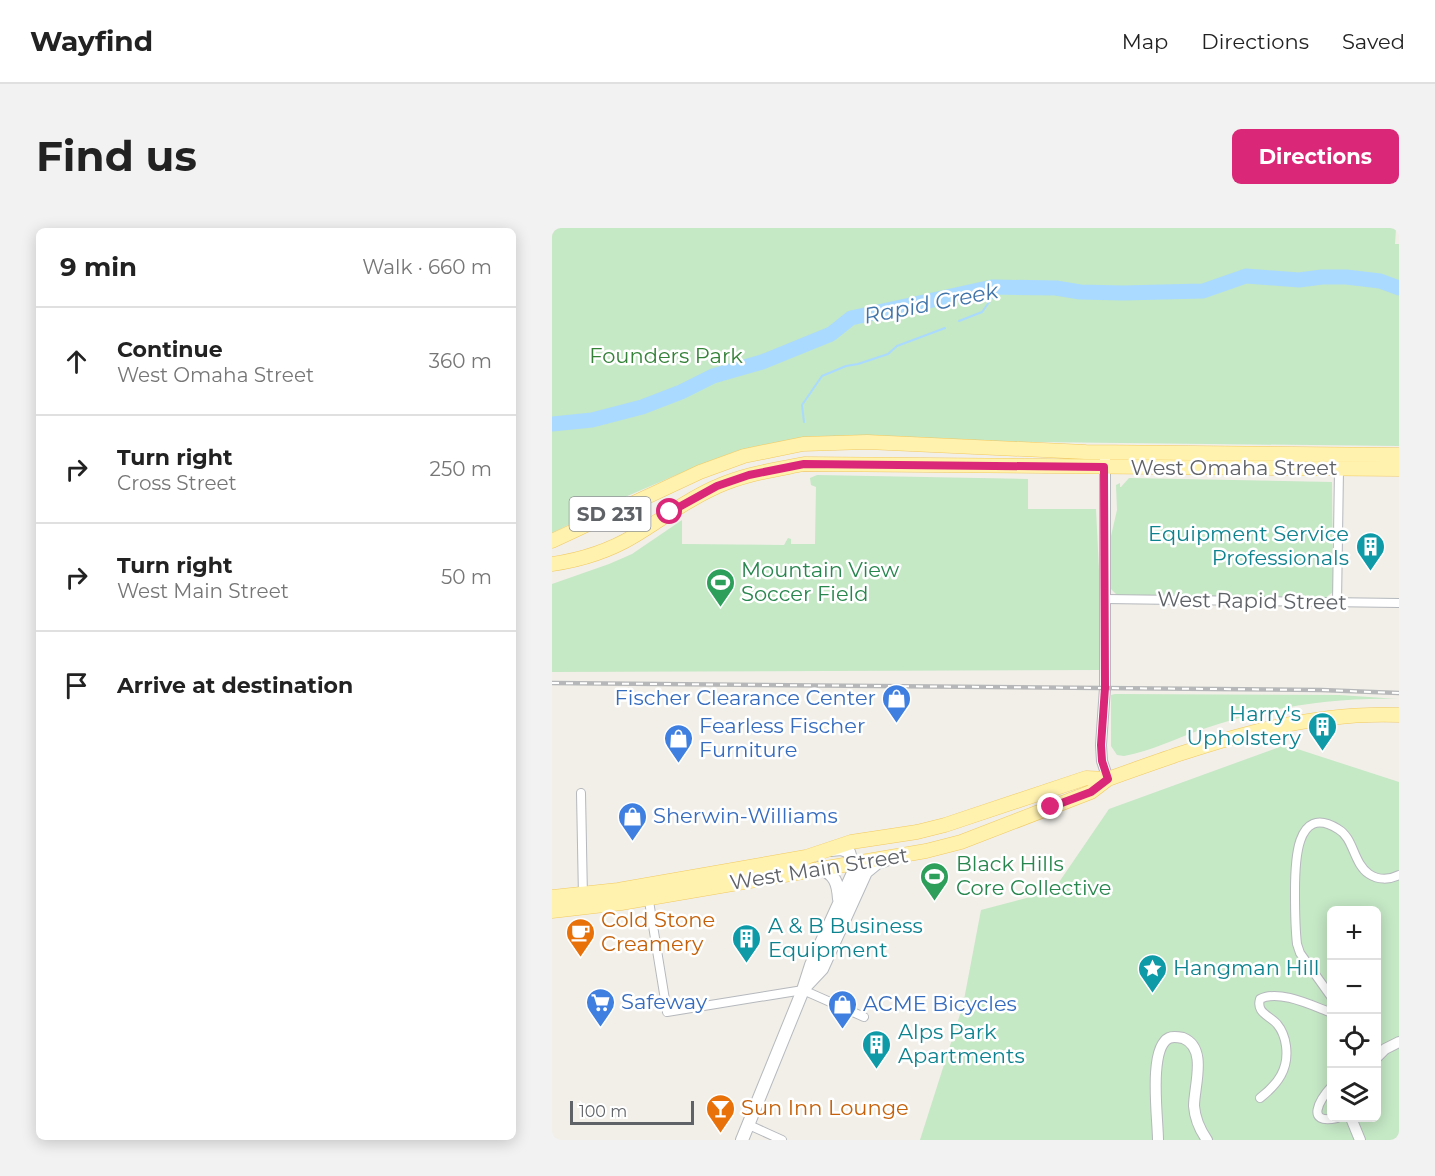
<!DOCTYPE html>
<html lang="en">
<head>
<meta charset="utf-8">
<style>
  :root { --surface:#fff; --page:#f2f2f2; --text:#222; --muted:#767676; --line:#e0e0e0; --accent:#db2777 }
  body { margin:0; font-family:Montserrat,sans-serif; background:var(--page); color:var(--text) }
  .controls { position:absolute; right:18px; bottom:18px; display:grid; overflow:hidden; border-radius:9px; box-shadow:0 3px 15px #0003 }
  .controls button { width:54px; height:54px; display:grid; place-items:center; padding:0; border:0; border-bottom:2px solid var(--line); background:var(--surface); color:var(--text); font:30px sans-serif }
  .scale { position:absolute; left:18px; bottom:15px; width:124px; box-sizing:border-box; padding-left:6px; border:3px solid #5f6368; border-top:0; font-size:16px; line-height:21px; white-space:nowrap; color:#5f6368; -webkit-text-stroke:4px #fff; paint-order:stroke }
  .stop { position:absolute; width:18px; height:18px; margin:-14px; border:4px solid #db2777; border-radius:50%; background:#fff }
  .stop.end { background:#db2777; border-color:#fff; box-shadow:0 2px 6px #0008 }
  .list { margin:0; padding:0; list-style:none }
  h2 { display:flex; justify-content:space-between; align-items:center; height:78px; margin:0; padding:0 24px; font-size:26px }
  h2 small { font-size:20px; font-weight:400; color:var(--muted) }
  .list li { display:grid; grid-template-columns:39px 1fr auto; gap:18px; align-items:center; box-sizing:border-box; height:108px; padding:0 24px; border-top:2px solid var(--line) }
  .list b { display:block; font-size:22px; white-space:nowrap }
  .list p { margin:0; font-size:20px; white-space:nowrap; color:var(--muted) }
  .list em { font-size:20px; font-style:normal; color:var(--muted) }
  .icon { flex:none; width:33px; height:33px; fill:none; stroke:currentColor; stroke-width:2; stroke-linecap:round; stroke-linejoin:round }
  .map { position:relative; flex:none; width:847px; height:912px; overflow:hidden; border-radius:9px }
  header { display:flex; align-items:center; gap:36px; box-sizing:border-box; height:84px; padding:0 30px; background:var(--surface); border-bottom:2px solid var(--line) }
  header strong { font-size:28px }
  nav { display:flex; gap:33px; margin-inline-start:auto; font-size:21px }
  .intro { display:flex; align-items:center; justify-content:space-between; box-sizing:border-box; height:144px; padding:0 36px }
  h1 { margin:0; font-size:42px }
  .button { padding:15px 27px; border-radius:9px; background:var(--accent); color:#fff; font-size:21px; font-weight:700 }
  main { display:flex; gap:36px; padding:0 36px }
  aside { flex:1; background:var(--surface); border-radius:9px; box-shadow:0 3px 15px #0003 }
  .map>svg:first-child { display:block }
  .green { fill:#c5e8c5; fill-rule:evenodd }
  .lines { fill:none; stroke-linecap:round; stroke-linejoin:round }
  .stream { stroke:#aadaff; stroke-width:2 }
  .river { stroke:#aadaff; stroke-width:15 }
  .minor-casing { stroke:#b5b8bc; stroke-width:10 }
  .tertiary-casing { stroke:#b5b8bc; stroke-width:12 }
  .secondary-casing { stroke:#b6babf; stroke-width:14 }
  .primary-casing { stroke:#f2c960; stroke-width:15 }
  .minor { stroke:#fff; stroke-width:8 }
  .tertiary { stroke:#fff; stroke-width:10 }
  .secondary { stroke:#fff; stroke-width:12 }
  .primary { stroke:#fff2af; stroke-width:14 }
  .rail-casing { stroke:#b6b7b8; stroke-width:4.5 }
  .rail { stroke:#fff; stroke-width:2; stroke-dasharray:7; stroke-linecap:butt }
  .route { stroke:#db2777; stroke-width:8 }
  .labels { text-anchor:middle; stroke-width:5; stroke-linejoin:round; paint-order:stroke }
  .shield { fill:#fff; stroke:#8f9295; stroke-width:1.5 }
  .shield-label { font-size:20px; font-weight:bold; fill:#5f6368 }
  .park-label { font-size:21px; fill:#348238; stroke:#fff }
  .street-label { font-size:21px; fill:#5f6368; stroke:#fff }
  .culture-label { font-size:21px; fill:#0d838f; stroke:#fff; text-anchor:start }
  .leisure-label { font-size:21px; fill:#27864d; stroke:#fff; text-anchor:start }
  .shop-label { font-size:21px; fill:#366cbe; stroke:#fff; text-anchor:start }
  .food-label { font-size:21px; fill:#c56008; stroke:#fff; text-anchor:start }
  .water-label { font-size:22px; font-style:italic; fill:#4174aa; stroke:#fff }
</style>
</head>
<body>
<header>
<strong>Wayfind</strong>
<nav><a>Map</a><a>Directions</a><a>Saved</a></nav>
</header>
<div class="intro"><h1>Find us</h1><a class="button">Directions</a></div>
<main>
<aside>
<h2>9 min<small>Walk · 660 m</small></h2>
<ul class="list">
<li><svg class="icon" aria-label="ahead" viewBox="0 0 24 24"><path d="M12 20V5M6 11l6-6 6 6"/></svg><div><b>Continue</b><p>West Omaha Street</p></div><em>360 m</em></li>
<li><svg class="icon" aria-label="right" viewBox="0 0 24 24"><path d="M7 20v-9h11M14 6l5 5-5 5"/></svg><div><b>Turn right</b><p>Cross Street</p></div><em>250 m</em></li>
<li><svg class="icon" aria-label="right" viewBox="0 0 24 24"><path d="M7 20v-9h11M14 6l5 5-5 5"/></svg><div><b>Turn right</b><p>West Main Street</p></div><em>50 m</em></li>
<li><svg class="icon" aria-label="arrive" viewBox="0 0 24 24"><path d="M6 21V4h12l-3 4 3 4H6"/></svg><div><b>Arrive at destination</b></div></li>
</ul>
</aside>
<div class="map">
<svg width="847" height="912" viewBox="0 0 847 912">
  <rect width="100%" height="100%" fill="#f1efe8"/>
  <!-- green -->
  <path class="green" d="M0,0H844L843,16H847V218L384,213L226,214L185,223L150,236L73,269L0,305Z
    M265,247L476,251V281H544L548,363L549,442L0,444V356L57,336L80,326L130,292V316L232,317L236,310L239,311V316H263L264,259L259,257L258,250Z
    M577,250L780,254L781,364L773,370L565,367L559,361V308L565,282L564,257L568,255V259H569Z
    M563,466L787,467L847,471C780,469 714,480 651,501C625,510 599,523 572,528L565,527L559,518V467Z
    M733,517L847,554V912H368L411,777L429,682L501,663L557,581ZM780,682H824V890H780Z"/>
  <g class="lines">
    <!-- stream -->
    <path class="stream" d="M407,93L430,84L448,59
      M252,194L250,177L270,148L294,138L306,136L336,126L345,118L393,100"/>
    <!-- river -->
    <path class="river" d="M0,196L40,192L90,179L129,164L161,148L210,134L279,106L299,90L440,59L504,60L528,64L571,65L651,63L694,48L747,52L770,49H794L828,53L847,60"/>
    <defs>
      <path id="minor" d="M553,371L847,375
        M785,375L787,241
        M29,565L31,670
        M96,667L115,784L251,762L312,789
        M780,770L748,725L745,716C743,699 743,682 743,665C743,640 742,574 786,601C802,610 801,635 817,646C826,652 837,652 847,647
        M780,858C768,871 752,897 785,890
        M708,870C726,856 737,841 734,818C733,810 730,802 725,796C717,787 704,785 708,771C727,761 761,778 780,785
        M197,897L230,912"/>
      <path id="tertiary" d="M553,231V460L549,517L550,533L556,551
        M824,830L833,821L847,814
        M799,890L808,912
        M606,912C606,891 596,820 617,810C621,808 626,809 631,810C656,820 642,858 642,878C643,891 648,902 655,912"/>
      <path id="secondary" d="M279,622L289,621L297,624L303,645
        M267,640C283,646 286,655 287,671
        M254,758L270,741L314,644L325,635L334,632
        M190,912L251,762L259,737L306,634"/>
      <path id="primary" d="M0,313L148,244L192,228L251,216L315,214L534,224L847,227
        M0,336C28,332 57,323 82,308C109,292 134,272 164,259C192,246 222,242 252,236L847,241
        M0,669L66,662L254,629L299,614L365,604L393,597L534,550L556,551
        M0,683L69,675L374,623L409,614L539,564L556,551C651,517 745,483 847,487"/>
    </defs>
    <!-- minor casing -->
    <use href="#minor" class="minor-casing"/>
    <!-- tertiary casing -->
    <use href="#tertiary" class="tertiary-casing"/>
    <!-- secondary casing -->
    <use href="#secondary" class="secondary-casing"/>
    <!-- primary casing -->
    <use href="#primary" class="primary-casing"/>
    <!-- minor -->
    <use href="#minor" class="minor"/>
    <!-- tertiary -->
    <use href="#tertiary" class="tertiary"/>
    <!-- secondary -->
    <use href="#secondary" class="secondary"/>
    <!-- primary -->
    <use href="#primary" class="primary"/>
    <defs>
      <path id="rail" d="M0,455L769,462L847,465"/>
    </defs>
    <!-- rail casing -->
    <use href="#rail" class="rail-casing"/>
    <!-- rail -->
    <use href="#rail" class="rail"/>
  </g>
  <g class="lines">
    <!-- route -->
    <path class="route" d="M118,284L165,258L197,247L252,236L552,239L553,460L549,517L550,533L556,551L539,564L499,579"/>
  </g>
  <!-- icons -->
  <defs>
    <symbol id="building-pin" viewBox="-11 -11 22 30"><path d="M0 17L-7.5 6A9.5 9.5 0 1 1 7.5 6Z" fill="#0f9aa8" stroke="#fff"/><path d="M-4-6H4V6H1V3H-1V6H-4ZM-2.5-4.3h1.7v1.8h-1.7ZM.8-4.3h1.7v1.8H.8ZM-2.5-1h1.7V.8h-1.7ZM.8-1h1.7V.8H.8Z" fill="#fff"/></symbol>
    <symbol id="stadium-pin" viewBox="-11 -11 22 30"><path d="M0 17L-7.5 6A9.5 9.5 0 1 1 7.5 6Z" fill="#2e9e5b" stroke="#fff"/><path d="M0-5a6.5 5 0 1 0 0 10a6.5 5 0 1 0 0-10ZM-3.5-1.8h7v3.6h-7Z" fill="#fff"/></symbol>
    <symbol id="shop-pin" viewBox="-11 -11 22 30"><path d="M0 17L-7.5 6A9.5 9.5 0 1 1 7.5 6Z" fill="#3f7fe0" stroke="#fff"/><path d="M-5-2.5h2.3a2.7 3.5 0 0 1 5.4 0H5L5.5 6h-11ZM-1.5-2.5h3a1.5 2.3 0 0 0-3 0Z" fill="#fff"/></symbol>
    <symbol id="cafe-pin" viewBox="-11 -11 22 30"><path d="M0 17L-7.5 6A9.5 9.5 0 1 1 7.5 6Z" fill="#e8710a" stroke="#fff"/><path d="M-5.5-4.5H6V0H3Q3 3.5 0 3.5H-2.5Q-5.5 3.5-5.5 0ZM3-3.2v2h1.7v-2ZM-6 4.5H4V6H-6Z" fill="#fff"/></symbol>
    <symbol id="sight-pin" viewBox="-11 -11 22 30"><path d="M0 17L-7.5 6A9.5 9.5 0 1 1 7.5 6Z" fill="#0f9aa8" stroke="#fff"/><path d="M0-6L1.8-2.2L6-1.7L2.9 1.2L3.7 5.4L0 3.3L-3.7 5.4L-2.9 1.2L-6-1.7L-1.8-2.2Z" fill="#fff"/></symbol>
    <symbol id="supermarket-pin" viewBox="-11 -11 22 30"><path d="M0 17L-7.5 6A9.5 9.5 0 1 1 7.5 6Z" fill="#3f7fe0" stroke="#fff"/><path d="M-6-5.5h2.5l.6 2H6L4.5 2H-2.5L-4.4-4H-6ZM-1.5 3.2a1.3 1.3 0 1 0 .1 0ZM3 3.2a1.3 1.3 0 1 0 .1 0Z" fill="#fff"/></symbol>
    <symbol id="bar-pin" viewBox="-11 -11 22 30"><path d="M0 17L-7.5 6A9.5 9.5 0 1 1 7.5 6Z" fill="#e8710a" stroke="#fff"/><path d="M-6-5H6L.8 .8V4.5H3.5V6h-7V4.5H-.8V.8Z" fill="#fff"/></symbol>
  </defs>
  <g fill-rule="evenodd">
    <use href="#building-pin" x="802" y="302" width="33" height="45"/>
    <use href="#stadium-pin" x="152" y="338" width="33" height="45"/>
    <use href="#shop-pin" x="328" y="454" width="33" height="45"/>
    <use href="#building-pin" x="754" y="482" width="33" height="45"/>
    <use href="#shop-pin" x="110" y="494" width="33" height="45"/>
    <use href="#shop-pin" x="64" y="572" width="33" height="45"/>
    <use href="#stadium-pin" x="366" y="632" width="33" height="45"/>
    <use href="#cafe-pin" x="12" y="688" width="33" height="45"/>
    <use href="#building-pin" x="178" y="694" width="33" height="45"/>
    <use href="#sight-pin" x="584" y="724" width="33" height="45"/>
    <use href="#supermarket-pin" x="32" y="758" width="33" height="45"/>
    <use href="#shop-pin" x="274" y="760" width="33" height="45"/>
    <use href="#building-pin" x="308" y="800" width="33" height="45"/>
    <use href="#bar-pin" x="152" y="864" width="33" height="45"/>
  </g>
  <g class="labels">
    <!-- shield labels -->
    <rect class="shield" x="17.5" y="269" width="81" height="34" rx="4.5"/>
    <g class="shield-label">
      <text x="58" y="293">SD 231</text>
    </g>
    <!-- park labels -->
    <g class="park-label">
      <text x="114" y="135">Founders Park</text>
    </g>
    <!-- street labels -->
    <g class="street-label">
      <text x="682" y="247">West Omaha Street</text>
      <text transform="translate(700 373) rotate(1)" y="7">West Rapid Street</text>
      <text transform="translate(267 641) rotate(-9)" y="7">West Main Street</text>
    </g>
    <!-- culture labels -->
    <g class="culture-label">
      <text x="797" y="313" text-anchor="end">Equipment Service<tspan x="797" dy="24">Professionals</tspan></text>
      <text x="749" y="493" text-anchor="end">Harry's<tspan x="749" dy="24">Upholstery</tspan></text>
      <text x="216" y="705">A &amp; B Business<tspan x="216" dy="24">Equipment</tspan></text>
      <text x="621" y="747">Hangman Hill</text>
      <text x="346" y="811">Alps Park<tspan x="346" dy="24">Apartments</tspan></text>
    </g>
    <!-- leisure labels -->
    <g class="leisure-label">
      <text x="189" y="349">Mountain View<tspan x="189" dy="24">Soccer Field</tspan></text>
      <text x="404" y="643">Black Hills<tspan x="404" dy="24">Core Collective</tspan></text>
    </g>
    <!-- shop labels -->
    <g class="shop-label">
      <text x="324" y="477" text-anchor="end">Fischer Clearance Center</text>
      <text x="147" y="505">Fearless Fischer<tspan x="147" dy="24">Furniture</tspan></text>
      <text x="101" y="595">Sherwin-Williams</text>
      <text x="69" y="781">Safeway</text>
      <text x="311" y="783">ACME Bicycles</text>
    </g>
    <!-- food labels -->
    <g class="food-label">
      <text x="49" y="699">Cold Stone<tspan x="49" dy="24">Creamery</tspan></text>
      <text x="189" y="887">Sun Inn Lounge</text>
    </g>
    <!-- water labels -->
    <g class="water-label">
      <text transform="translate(379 75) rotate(-11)" y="8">Rapid Creek</text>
    </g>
  </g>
</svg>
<div class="controls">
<button>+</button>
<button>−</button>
<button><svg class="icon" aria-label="locate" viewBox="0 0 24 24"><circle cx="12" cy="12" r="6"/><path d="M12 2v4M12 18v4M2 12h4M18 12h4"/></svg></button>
<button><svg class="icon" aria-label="layers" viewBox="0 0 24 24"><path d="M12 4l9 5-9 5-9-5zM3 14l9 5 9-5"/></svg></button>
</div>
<div class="scale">100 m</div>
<div class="stop" style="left:118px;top:284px"></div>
<div class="stop end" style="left:499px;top:579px"></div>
</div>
</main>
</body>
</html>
